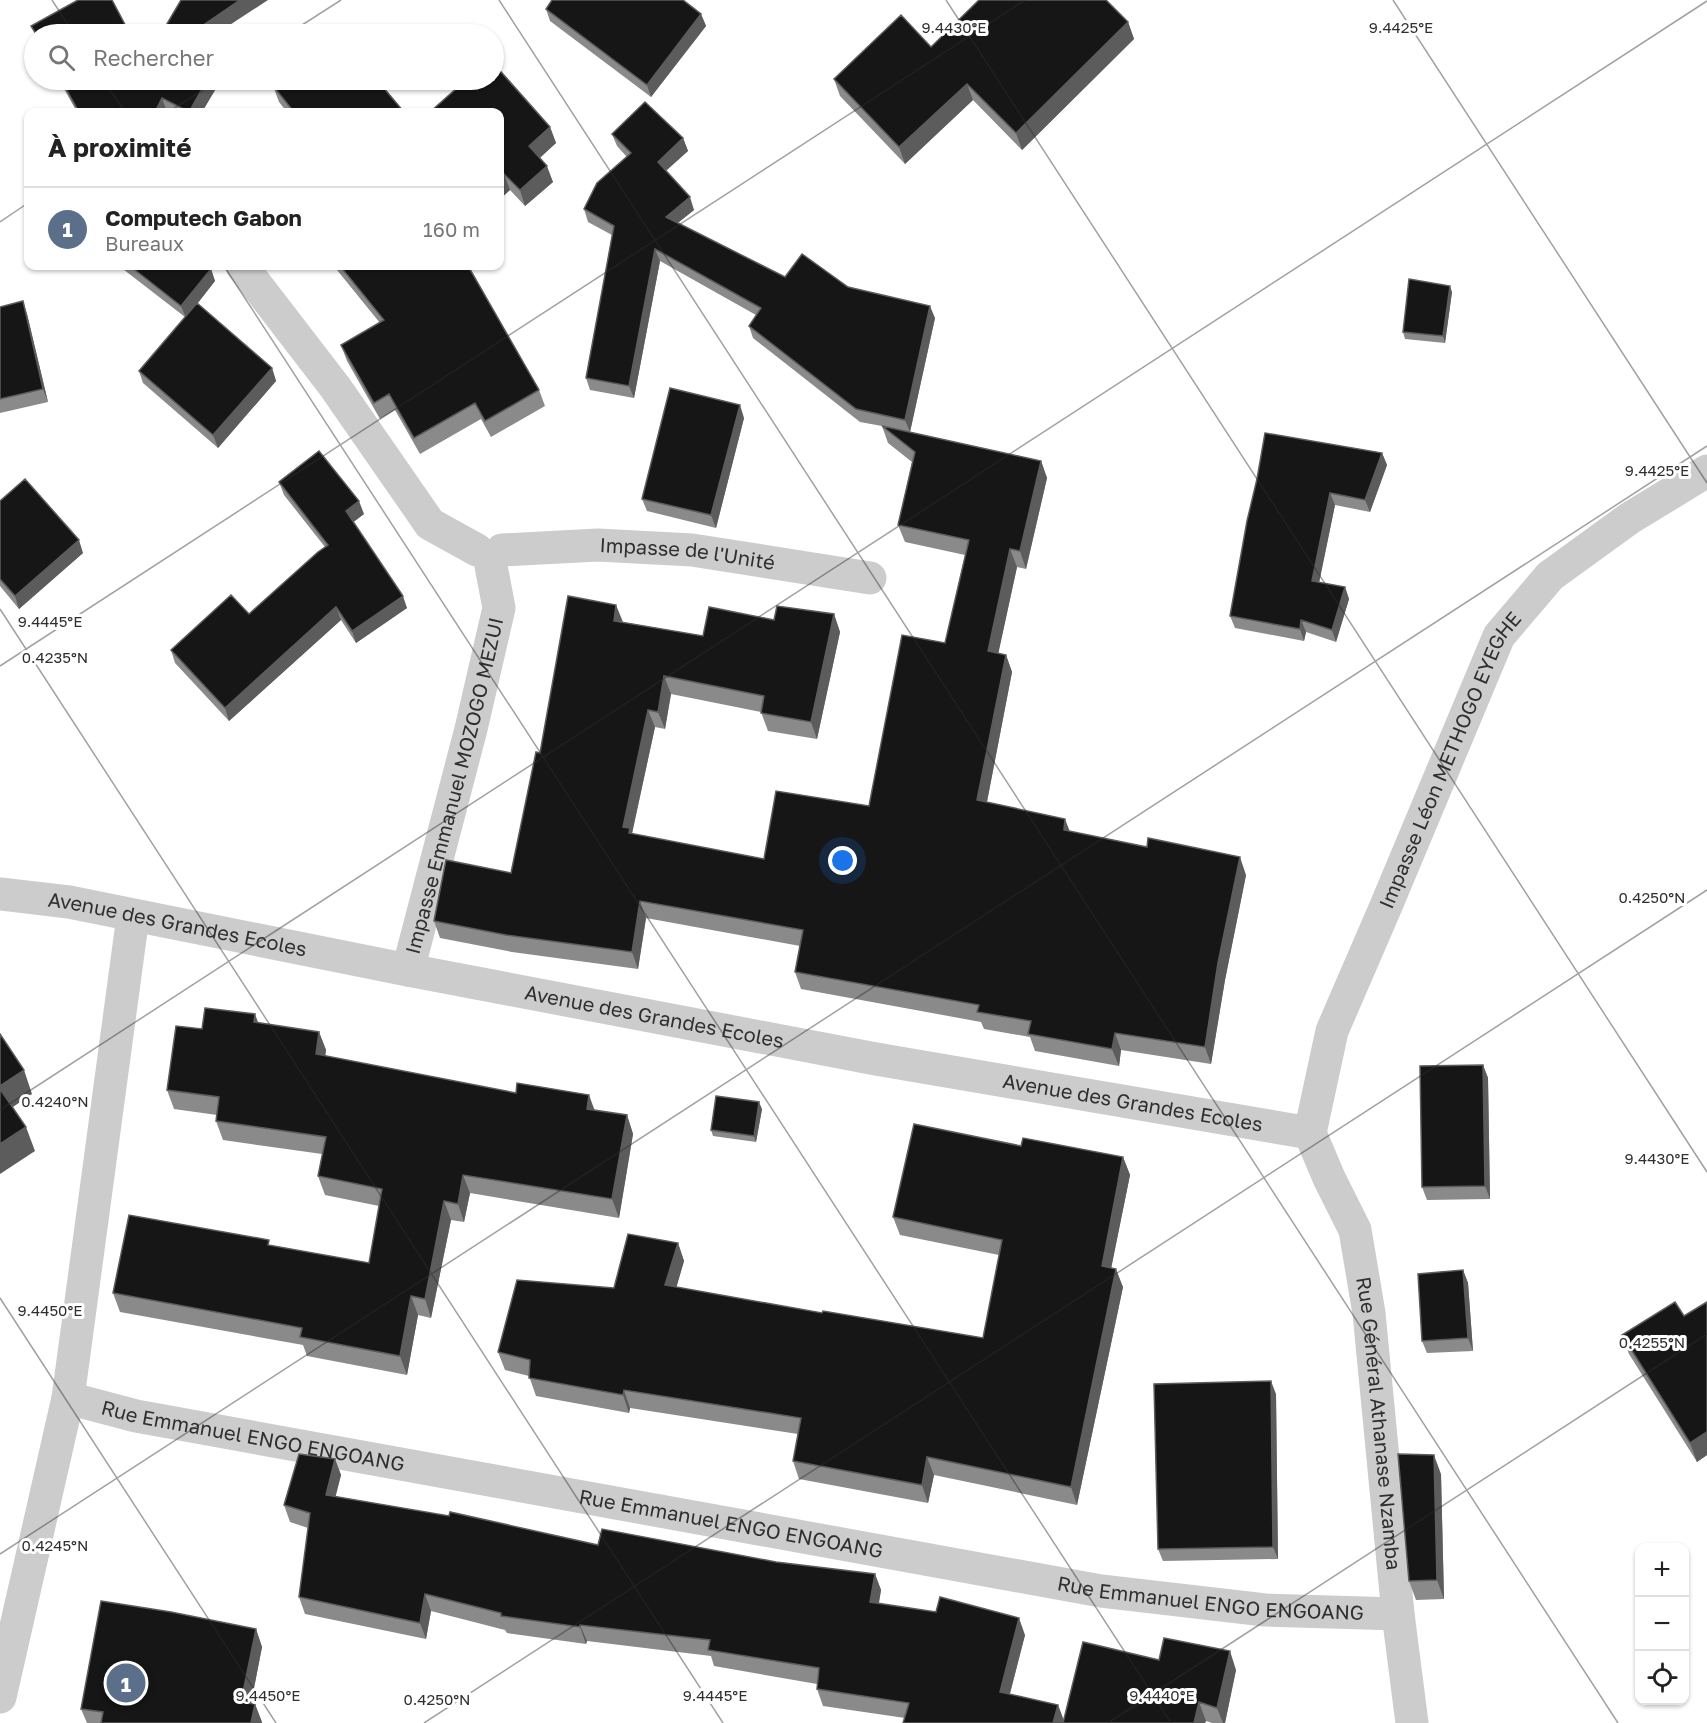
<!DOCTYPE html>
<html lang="fr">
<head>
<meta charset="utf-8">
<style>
  :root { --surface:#fff; --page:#f6f6f6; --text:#222; --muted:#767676; --line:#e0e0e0; --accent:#d93025 }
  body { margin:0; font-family:"Golos Text",sans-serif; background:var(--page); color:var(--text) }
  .controls { position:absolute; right:18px; bottom:18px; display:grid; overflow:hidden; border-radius:12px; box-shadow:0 2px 4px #0004 }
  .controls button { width:54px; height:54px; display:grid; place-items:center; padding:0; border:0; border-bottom:2px solid var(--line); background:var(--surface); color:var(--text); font:30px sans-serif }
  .you { position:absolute; left:843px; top:861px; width:21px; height:21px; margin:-15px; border:4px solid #fff; border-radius:50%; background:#1a73e8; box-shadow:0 0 0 9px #1a73e833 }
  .badge { display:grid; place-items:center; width:39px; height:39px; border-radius:50%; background:var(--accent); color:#fff; font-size:20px; font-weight:700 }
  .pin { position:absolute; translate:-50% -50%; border:3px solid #fff; box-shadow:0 2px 6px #0006 }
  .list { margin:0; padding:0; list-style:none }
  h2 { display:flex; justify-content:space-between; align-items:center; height:78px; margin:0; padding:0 24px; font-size:26px }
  h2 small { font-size:20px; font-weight:400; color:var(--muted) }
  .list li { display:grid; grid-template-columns:39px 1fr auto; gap:18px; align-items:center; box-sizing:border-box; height:84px; padding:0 24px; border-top:2px solid var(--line) }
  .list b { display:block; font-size:22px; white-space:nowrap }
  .list p { margin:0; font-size:20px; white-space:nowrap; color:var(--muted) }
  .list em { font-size:20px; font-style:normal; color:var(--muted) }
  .icon { flex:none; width:33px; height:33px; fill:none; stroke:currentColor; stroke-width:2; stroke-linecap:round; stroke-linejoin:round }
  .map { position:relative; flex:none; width:1707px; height:1723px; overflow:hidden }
  .search { position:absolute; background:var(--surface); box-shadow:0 2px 4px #0004; left:24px; top:24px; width:480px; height:66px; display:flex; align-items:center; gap:15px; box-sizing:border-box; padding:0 21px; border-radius:33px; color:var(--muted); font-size:22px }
  .panel { position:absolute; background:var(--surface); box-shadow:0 2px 4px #0004; left:24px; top:108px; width:480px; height:162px; border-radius:12px }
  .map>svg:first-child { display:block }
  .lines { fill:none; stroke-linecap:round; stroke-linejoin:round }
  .minor { stroke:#ccc; stroke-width:33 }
  .wall { fill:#8a8a8a }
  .shaded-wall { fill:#5c5c5c }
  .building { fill:#161616; stroke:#5c5c5c; stroke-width:1.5 }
  .ticks { fill:none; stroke:#2f2f2f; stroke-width:1.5; stroke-opacity:0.45 }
  .labels { text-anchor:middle; stroke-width:6; stroke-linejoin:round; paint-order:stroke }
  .street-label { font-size:20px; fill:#2f2f2f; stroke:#fff }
  .ticks-label { font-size:15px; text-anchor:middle; fill:#2f2f2f; stroke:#fff; stroke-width:6; stroke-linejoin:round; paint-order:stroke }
</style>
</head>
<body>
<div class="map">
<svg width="1707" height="1723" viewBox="0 0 1707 1723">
  <rect width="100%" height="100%" fill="#fff"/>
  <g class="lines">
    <!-- minor -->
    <g class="minor">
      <path d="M242,266L335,387L430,524L477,550"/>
      <path id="s1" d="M502,550L598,545L692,550L870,578"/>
      <path id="s2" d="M0,894L69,902L408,970L876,1059L1310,1133"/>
      <path id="s3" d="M408,970L471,729L499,608L491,566"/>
      <path id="s4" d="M1310,1133L1332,1031L1386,906L1499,636L1550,576L1630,518L1707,471"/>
      <path id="s5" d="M1310,1133L1329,1178L1355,1230L1369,1313L1398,1614L1412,1723"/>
      <path id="s6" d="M68,1398L136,1416L1101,1591L1265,1610L1398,1614"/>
      <path d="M0,1697L68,1398L133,916"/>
    </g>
  </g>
  <!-- wall -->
  <path class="wall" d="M546,9L701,14L706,26L651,97L550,21Z
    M1128,22L1134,39L1022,150L973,100L905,164L840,96L834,79L931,47Z
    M59,80H221L202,112H77Z
    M273,86L404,112H287L279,102Z
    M500,112L550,127L556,143L540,158L553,182L525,206L510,190L500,199Z
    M612,134L683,138L688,151L666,171L694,210L678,223L785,277L848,287L935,318L910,432L1041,461L1047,478L1026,569L1017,567L998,653L1006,655L1012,672L987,802L1070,831L1246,875L1225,980L1211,1064L1121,1050L1119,1066L1035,1051L1030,1037L984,1029L981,1022L801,989L795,972L800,946L646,918L638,969L512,952L440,938L434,921L511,873L540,753L623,622L703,636L774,620L834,614L840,632L817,739L768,731L761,712L671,694L665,729L655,727L632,834L764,859L869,806L945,643L965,555L905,542L898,525L912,462L888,443L882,426L860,422L753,338L749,326L756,315L660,261L634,398L590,390L586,378L612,235L588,222L584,209L627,157L617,146Z
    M119,266H206L211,269L215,281L197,304L272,368L276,381L218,448L143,383L139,371L185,317Z
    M335,266H473L470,268L539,390L545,406L491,437L481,419L420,454L395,410L380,419L347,361L341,345L380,323L337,270Z
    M1452,292L1445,343L1405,339L1403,332Z
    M0,307L27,314L48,402L0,413Z
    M744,418L716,528L647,511L642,499Z
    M1382,453L1387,465L1370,512L1335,505L1319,582L1345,587L1349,599L1336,642L1306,632L1304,641L1235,628L1230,616L1247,521Z
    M279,482L364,514L353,522L407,608L356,643L341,620L229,721L175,663L171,650L249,614L325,547L284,495Z
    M0,501L83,553L19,609L0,586Z
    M258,1023L319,1032L326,1050L325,1056L595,1110L627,1115L633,1134L619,1218L470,1193L464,1222L451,1220L431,1318L418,1315L407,1375L307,1356L303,1345L120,1312L113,1293L270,1245L369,1263L379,1206L325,1195L318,1176L322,1154L223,1140L216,1121L217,1115L174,1109L167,1090L202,1029Z
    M1483,1065L1488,1078L1490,1199L1427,1200L1422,1187Z
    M762,1109L756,1142L713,1136L711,1130Z
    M1021,1146L1123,1157L1130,1175L1111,1268L1123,1287L1077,1505L934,1475L928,1503L799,1479L793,1461L798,1434L630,1408L629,1413L536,1396L529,1376L505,1370L498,1352L614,1288L678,1243L684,1261L676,1287L822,1313L983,1338L999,1255L900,1235L893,1217Z
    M1463,1270L1468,1283L1473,1351L1427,1353L1422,1341Z
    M1707,1302V1455L1697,1462L1629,1354L1622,1335L1684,1316Z
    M1276,1394L1278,1559L1163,1561L1158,1549Z
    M335,1459L341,1475L335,1496L598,1545L776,1562L875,1574L881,1590L879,1603L1025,1635L1010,1694L1058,1705L1064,1721L1159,1660L1236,1670L1225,1723H1212L1206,1721L1205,1723H903L905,1718L823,1706L817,1689V1684L714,1666L711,1656L587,1641L586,1644L507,1633L505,1630L431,1611L426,1639L305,1614L299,1597L308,1528L290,1522L284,1505Z
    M1441,1474L1444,1599L1416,1600L1409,1581Z
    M256,1629L262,1647L251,1703L255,1704L262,1723H87L81,1709Z"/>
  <!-- shaded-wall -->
  <path class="shaded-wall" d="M240,0H268L216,34L205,24Z
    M701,14L706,26L651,97L647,85Z
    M1128,22L1134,39L1022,150L1016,133Z
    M207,80H221L202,112H189Z
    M967,84L973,100L905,164L899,147Z
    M162,98L167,112H155Z
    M550,127L556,143L535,162L529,146Z
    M683,138L688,151L662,174L658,162Z
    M547,166L553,182L525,206L520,190Z
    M504,174L510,190L500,199V178Z
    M690,197L694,210L670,229L666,217Z
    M655,249L660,261L634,398L629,386Z
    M211,269L215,281L186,318L181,306Z
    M1450,286L1452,292L1445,343L1443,336Z
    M23,301L27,314L48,402L43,389Z
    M930,306L935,318L910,432L905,420Z
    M272,368L276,381L218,448L213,435Z
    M740,405L744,418L716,528L711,515Z
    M1382,453L1387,465L1370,512L1365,500Z
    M1041,461L1047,478L1026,569L1020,551Z
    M1330,493L1335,505L1317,593L1312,581Z
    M359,501L364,514L351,524L346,511Z
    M79,540L83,553L19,609L15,596Z
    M1010,549L1017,567L995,669L988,651Z
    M1345,587L1349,599L1336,642L1332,630Z
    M403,596L407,608L356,643L352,631Z
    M616,605L623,622L614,621Z
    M336,607L341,620L229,721L225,708Z
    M834,614L840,632L817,739L811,722Z
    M1301,620L1306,632L1304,641L1300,629Z
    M1006,655L1012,672L984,817L977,800Z
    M664,676L671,694L665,729L658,712Z
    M648,710L655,727L632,833L637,846L623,827Z
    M1065,819L1072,837L1064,830Z
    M1240,857L1246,875L1225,980L1211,1064L1205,1047L1218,963Z
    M640,901L646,918L638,969L632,952Z
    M255,1014L262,1033L254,1022Z
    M319,1032L326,1050L323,1073L316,1054Z
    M1115,1033L1121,1050L1119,1066L1112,1049Z
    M1483,1065L1488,1078L1490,1199L1485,1186Z
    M24,1070L32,1094L7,1111L0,1091V1086Z
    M589,1095L596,1114L587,1109Z
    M759,1102L762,1109L756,1142L754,1136Z
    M627,1115L633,1134L619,1218L612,1199Z
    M26,1127L35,1151L0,1174V1144Z
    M1123,1157L1130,1175L1108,1284L1102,1266Z
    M463,1175L470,1193L464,1222L458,1204Z
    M444,1201L451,1220L431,1318L425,1299Z
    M678,1243L684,1261L672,1303L665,1285Z
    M1116,1269L1123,1287L1077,1505L1071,1487Z
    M1463,1270L1468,1283L1473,1351L1468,1338Z
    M411,1296L418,1315L407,1375L400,1356Z
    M1271,1381L1276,1394L1278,1559L1273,1547Z
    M624,1390L630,1408L629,1413L623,1395Z
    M1707,1432V1455L1697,1462L1690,1443Z
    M1434,1455L1441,1474L1444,1599L1437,1580Z
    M927,1457L934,1475L928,1503L922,1485Z
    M335,1459L341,1475L332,1511L326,1495Z
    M875,1574L881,1590L876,1619L870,1602Z
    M425,1594L431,1611L426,1639L420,1623Z
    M1019,1618L1025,1635L1006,1708L1000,1692Z
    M580,1625L587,1641L586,1644L580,1627Z
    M256,1629L262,1647L248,1719L241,1702Z
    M1230,1651L1236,1670L1225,1723H1223L1217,1708Z
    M1199,1702L1206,1721L1205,1723H1194Z
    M255,1704L262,1722V1723H251Z
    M1058,1705L1064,1721L1063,1723H1053Z"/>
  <!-- building -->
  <path class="building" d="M78,0H112L130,34H36L31,26Z
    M181,0H240L205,24L224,34H161Z
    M552,0H683L701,14L647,85L546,9Z
    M979,0H1106L1128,22L1016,133L967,84L899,147L834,79L901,15L931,47Z
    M494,64L550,127L529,146L547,166L520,190L504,174L500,178V112H430L466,80H494Z
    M61,80H207L189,112L162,98L155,112H79Z
    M281,80H377L404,112H294L273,86Z
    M645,102L683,138L658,162L690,197L666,217L785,277L802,254L848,287L930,306L905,420L856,409L749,326L761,308L655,249L629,386L586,378L614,226L584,209L597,183L631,153L612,134Z
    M130,266H206L211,269L181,306Z
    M340,266H468L539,390L485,421L475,403L414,438L389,394L374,403L341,345L384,320Z
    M1409,279L1450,286L1443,336L1403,332Z
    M23,301L43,389L0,399V307Z
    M197,303L272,368L213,435L139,371Z
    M670,388L740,405L711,515L642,499Z
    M882,426L1041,461L1020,551L1010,549L988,651L1006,655L977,800L1065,819L1064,830L1147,847L1148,838L1240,857L1218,963L1205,1047L1115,1033L1112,1049L1028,1034L1031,1021L977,1012L979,1005L795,972L803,930L640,901L632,952L506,935L434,921L446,860L511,873L536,752L540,753L568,596L616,605L614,621L703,636L709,607L774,620L777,606L834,614L811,722L761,713L764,696L664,676L658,712L648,710L623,827L630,828L629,833L764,859L776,791L869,806L902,635L945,643L969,540L898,525L915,452Z
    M1265,433L1382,453L1365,500L1330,493L1312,581L1345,587L1332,630L1301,620L1300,629L1230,616L1247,521L1257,479Z
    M319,451L359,501L346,511L403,596L352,631L336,607L225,708L171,650L231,595L249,614L318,552L328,545L279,482Z
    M25,479L79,540L15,596L0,579V501Z
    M205,1008L255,1014L254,1022L319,1032L316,1054L516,1093L517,1083L589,1095L587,1109L627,1115L612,1199L463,1175L458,1204L444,1201L425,1299L411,1296L400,1356L300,1337L302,1328L113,1293L129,1215L269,1240L268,1245L369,1263L382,1189L318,1176L326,1137L216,1121L219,1097L167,1090L176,1026L202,1029Z
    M0,1034L24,1070L0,1086Z
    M1483,1065L1485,1186L1422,1187L1420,1066Z
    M0,1089L26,1127L0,1144Z
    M716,1096L759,1102L754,1136L711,1130Z
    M914,1124L1021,1146L1023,1138L1123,1157L1102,1266L1116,1269L1071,1487L927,1457L922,1485L793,1461L801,1418L624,1390L623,1395L529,1378L530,1360L498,1352L517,1280L614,1288L628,1234L678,1243L665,1285L822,1313L823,1311L983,1338L1002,1240L893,1217Z
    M1463,1270L1468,1338L1422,1341L1418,1274Z
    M1675,1302L1684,1316L1707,1302V1432L1690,1443L1622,1335Z
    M1271,1381L1273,1547L1158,1549L1154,1384Z
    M299,1454L335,1459L326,1495L449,1516L450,1512L598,1545L602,1529L776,1562L875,1574L870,1602L936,1612L940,1597L1019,1618L1000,1692L1058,1705L1053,1723H903L909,1703L817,1689L819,1668L708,1650L710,1640L580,1625V1627L501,1616V1613L425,1594L420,1623L299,1597L310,1513L284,1505Z
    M1398,1454L1434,1455L1437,1580L1409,1581Z
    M101,1601L171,1612L256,1629L241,1702L255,1704L251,1723H101L103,1712L81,1709Z
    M1164,1638L1230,1651L1217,1708L1199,1702L1194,1723H1063L1083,1642L1159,1660Z"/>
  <!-- ticks -->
  <path class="ticks" d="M52,0L74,34M499,0L1618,1723M946,0L1707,1172M1393,0L1707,483M288,34L341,0M103,80L125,112M168,112L219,80M0,222L28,203M224,266L1171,1723M0,609L723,1723M0,666L1025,0M0,1110L1707,1M0,1298L276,1723M0,1554L1707,446M424,1723L1707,890M1108,1723L1707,1334"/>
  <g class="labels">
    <!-- street labels -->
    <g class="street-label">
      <text dy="7" stroke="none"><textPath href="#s1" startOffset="186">Impasse de l'Unité</textPath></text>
      <text dy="7" stroke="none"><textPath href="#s4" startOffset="400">Impasse Léon METHOGO EYEGHE</textPath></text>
      <text dy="7" stroke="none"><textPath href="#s3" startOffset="190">Impasse Emmanuel MOZOGO MEZUI</textPath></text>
      <text dy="7" stroke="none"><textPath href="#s2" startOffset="180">Avenue des Grandes Ecoles</textPath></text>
      <text dy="7" stroke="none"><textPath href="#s2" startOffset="666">Avenue des Grandes Ecoles</textPath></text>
      <text dy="7" stroke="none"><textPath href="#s2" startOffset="1152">Avenue des Grandes Ecoles</textPath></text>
      <text dy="7" stroke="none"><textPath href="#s5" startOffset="302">Rue Général Athanase Nzamba</textPath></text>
      <text dy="7" stroke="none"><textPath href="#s6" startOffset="189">Rue Emmanuel ENGO ENGOANG</textPath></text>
      <text dy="7" stroke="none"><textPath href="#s6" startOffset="675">Rue Emmanuel ENGO ENGOANG</textPath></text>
      <text dy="7" stroke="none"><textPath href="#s6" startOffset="1161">Rue Emmanuel ENGO ENGOANG</textPath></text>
    </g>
  </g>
  <g class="ticks-label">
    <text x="954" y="33">9.4430°E</text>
    <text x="1401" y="33">9.4425°E</text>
    <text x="1657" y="476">9.4425°E</text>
    <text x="50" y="627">9.4445°E</text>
    <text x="55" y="663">0.4235°N</text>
    <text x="1652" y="903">0.4250°N</text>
    <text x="55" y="1107">0.4240°N</text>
    <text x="1657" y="1164">9.4430°E</text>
    <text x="50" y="1316">9.4450°E</text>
    <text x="1652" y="1348">0.4255°N</text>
    <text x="55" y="1551">0.4245°N</text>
    <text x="268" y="1701">9.4450°E</text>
    <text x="715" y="1701">9.4445°E</text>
    <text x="1162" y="1701">9.4440°E</text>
    <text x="437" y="1705">0.4250°N</text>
  </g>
</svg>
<div class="controls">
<button>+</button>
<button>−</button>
<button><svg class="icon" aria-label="locate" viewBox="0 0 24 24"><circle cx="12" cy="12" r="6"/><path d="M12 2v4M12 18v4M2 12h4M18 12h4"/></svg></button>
</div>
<div class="you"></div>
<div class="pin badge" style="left:126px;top:1683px;background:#5c6f8a">1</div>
<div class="search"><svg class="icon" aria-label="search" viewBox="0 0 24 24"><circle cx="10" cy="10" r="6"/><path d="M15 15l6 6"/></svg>Rechercher</div>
<section class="panel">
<h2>À proximité<small></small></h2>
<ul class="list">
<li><span class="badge" style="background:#5c6f8a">1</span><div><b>Computech Gabon</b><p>Bureaux</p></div><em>160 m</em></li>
</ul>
</section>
</div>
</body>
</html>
